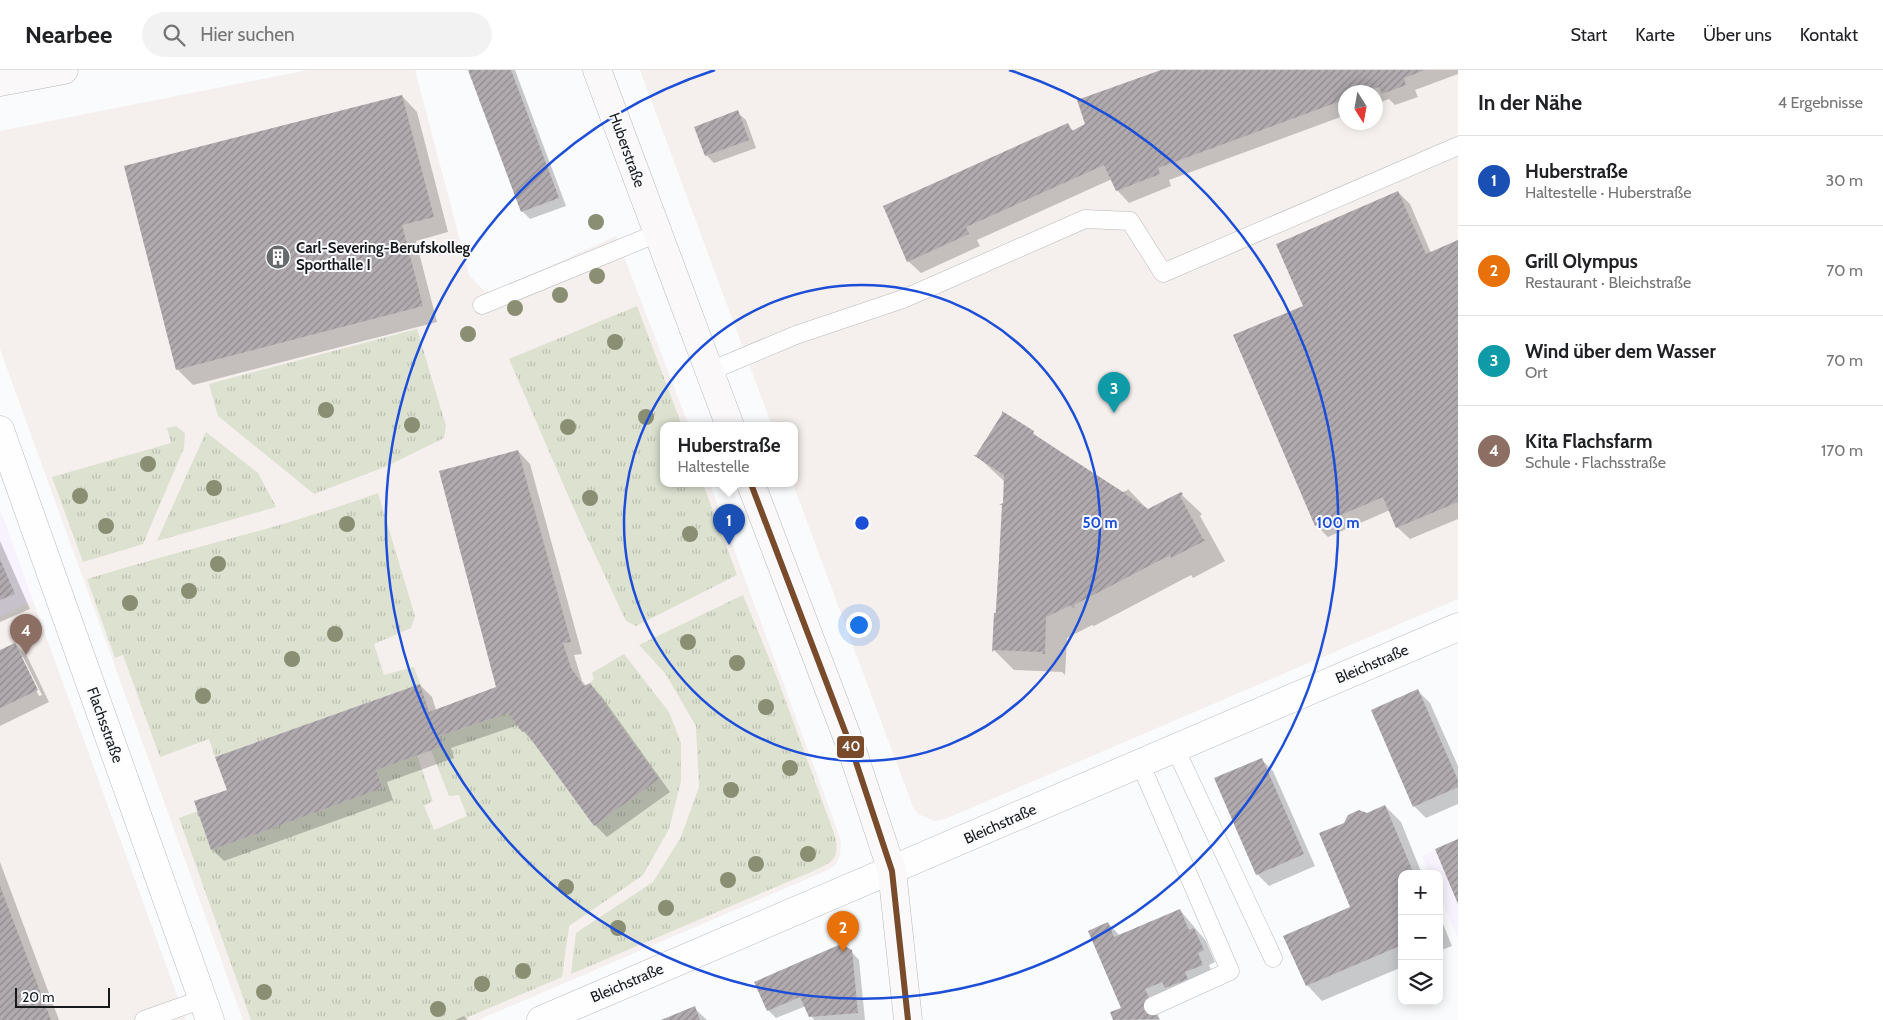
<!DOCTYPE html>
<html lang="de">
<head>
<meta charset="utf-8">
<style>
  :root { --surface:#fff; --page:#f2f2f2; --text:#202124; --muted:#757577; --line:#e0e0e0; --accent:#67686a }
  body { margin:0; font-family:Cabin,sans-serif; background:var(--page); color:var(--text) }
  .controls { position:absolute; right:15px; bottom:15px; display:grid; overflow:hidden; border-radius:10px; box-shadow:0 2px 12px #0003 }
  .controls button { width:45px; height:45px; display:grid; place-items:center; padding:0; border:0; border-bottom:1px solid var(--line); background:var(--surface); color:var(--text); font:25px sans-serif }
  .compass { position:absolute; left:1338px; top:15px; width:45px; height:45px; border-radius:50%; background:var(--surface); box-shadow:0 2px 12px #0003; rotate:169deg }
  .scale { position:absolute; left:15px; bottom:12px; width:95px; box-sizing:border-box; padding-left:5px; border:2px solid #18191b; border-top:0; font-size:14px; line-height:18px; white-space:nowrap; color:#18191b; -webkit-text-stroke:4px #f8fafe; paint-order:stroke }
  .you { position:absolute; left:858px; top:554px; width:18px; height:18px; margin:-12px; border:4px solid #fff; border-radius:50%; background:#1a73e8; box-shadow:0 0 0 8px #1a73e833 }
  .badge { display:grid; place-items:center; width:32px; height:32px; border-radius:50%; background:var(--accent); color:#fff; font-size:16px; font-weight:700 }
  .pin { position:absolute; translate:-50% -41px; filter:drop-shadow(0 1px 2px #0008) }
  .pin::after { content:''; position:absolute; top:26px; width:18px; height:15px; background:inherit; clip-path:polygon(0 0,100% 0,50% 100%) }
  .popup { position:absolute; left:660px; top:352px; width:138px; height:65px; box-sizing:border-box; display:grid; place-content:center; border-radius:10px; background:var(--surface); filter:drop-shadow(0 1px 4px #0005); font-size:16px; white-space:nowrap; color:var(--muted) }
  .popup b { font-size:19px; color:var(--text) }
  .popup::after { content:''; position:absolute; left:50%; top:100%; margin-left:-10px; border:10px solid transparent; border-top-color:var(--surface) }
  .list { margin:0; padding:0; list-style:none }
  h2 { display:flex; justify-content:space-between; align-items:center; height:65px; margin:0; padding:0 20px; font-size:21px }
  h2 small { font-size:16px; font-weight:400; color:var(--muted) }
  .list li { display:grid; grid-template-columns:32px 1fr auto; gap:15px; align-items:center; box-sizing:border-box; height:90px; padding:0 20px; border-top:1px solid var(--line) }
  .list b { display:block; font-size:19px; white-space:nowrap }
  .list p { margin:0; font-size:16px; white-space:nowrap; color:var(--muted) }
  .list em { font-size:16px; font-style:normal; color:var(--muted) }
  .icon { flex:none; width:28px; height:28px; fill:none; stroke:currentColor; stroke-width:2; stroke-linecap:round; stroke-linejoin:round }
  .map { position:relative; flex:none; width:1458px; height:950px; overflow:hidden }
  header { display:flex; align-items:center; gap:30px; box-sizing:border-box; height:70px; padding:0 25px; background:var(--surface); border-bottom:1px solid var(--line) }
  header strong { font-size:24px }
  nav { display:flex; gap:28px; margin-inline-start:auto; font-size:18px }
  .search { width:350px; height:45px; background:var(--page); display:flex; align-items:center; gap:12px; box-sizing:border-box; padding:0 18px; border-radius:28px; color:var(--muted); font-size:19px }
  main { display:flex }
  aside { flex:1; background:var(--surface) }
  .map>svg:first-child { display:block }
  .commercial { fill:#f8f2fe }
  .education { fill:#f5efed; fill-rule:evenodd }
  .grass { fill:url(#grass-tufts) }
  .shadow { fill:#0003; fill-rule:evenodd }
  .building { fill:url(#building-hatch) }
  .lines { fill:none; stroke-linecap:round; stroke-linejoin:round }
  .service-casing { stroke:#b8babc; stroke-width:19 }
  .minor-casing { stroke:#b8babc; stroke-width:29 }
  .secondary-casing { stroke:#b8babc; stroke-width:29 }
  .service { stroke:#fefeff; stroke-width:18 }
  .minor { stroke:#fefeff; stroke-width:28 }
  .secondary { stroke:#faf8f8; stroke-width:28 }
  .bus-1-casing { stroke:#f8fafe; stroke-width:10 }
  .bus-1 { stroke:#7a4b2a; stroke-width:6 }
  .tree { fill:#8a8e72 }
  .ring { fill:none; stroke:#1d4ed8; stroke-width:2.5 }
  .labels { text-anchor:middle; stroke-width:4; stroke-linejoin:round; paint-order:stroke }
  .street-label { font-size:15px; fill:#18191b; stroke:#f8fafe }
  .poi-label { font-size:15px; font-weight:bold; fill:#18191b; stroke:#f8fafe; text-anchor:start }
  .centre { fill:#1d4ed8; stroke:#f8fafe; stroke-width:2.5 }
  .ring-label { font-size:15px; text-anchor:middle; font-weight:bold; fill:#1d4ed8; stroke:#f8fafe; stroke-width:4; stroke-linejoin:round; paint-order:stroke }
  .line-badge { stroke:#f8fafe; stroke-width:2 }
  .badge-label { font-size:14px; text-anchor:middle; font-weight:bold; fill:#fff }
</style>
</head>
<body>
<header>
<strong>Nearbee</strong>
<div class="search"><svg class="icon" aria-label="search" viewBox="0 0 24 24"><circle cx="10" cy="10" r="6"/><path d="M15 15l6 6"/></svg>Hier suchen</div>
<nav><a>Start</a><a>Karte</a><a>Über uns</a><a>Kontakt</a></nav>
</header>
<main>
<div class="map">
<svg width="1458" height="950" viewBox="0 0 1458 950">
  <defs>
    <pattern id="grass-tufts" width="24" height="20" patternUnits="userSpaceOnUse" patternTransform="scale(1.25)"><rect width="24" height="20" fill="#dce1d0"/><path d="M3 7l-1-3M5 7V3M7 7l1-3M15 17l-1-3M17 17v-4M19 17l1-3" fill="none" stroke="#bcc0b2"/></pattern>
    <pattern id="building-hatch" width="6" height="6" patternUnits="userSpaceOnUse" patternTransform="scale(1.25)"><rect width="6" height="6" fill="#b1abaf"/><path d="M-1 1l2-2M0 6l6-6M5 7l2-2" fill="none" stroke="#8f8a8e"/></pattern>
  </defs>
  <rect width="100%" height="100%" fill="#f9fbfd"/>
  <!-- commercial -->
  <path class="commercial" d="M0,439L33,531L0,547Z
    M1458,769V868L1439,826V804H1430L1422,786Z"/>
  <!-- education -->
  <path class="education" d="M308,0H415L469,205L485,222L502,218L616,166L689,356H664V414H710L841,770L840,786L836,794L828,800L478,950H243L0,279V61Z
    M640,0H1458V529L945,749L935,751L918,744L913,737L793,414L794,356H772ZM1346,22H1376V52H1346Z
    M33,531L135,810L186,950H0V547Z"/>
  <!-- grass -->
  <path class="grass" d="M637,236L682,356H664V414H703L737,505L636,556L626,551L578,448L509,289Z
    M417,259L446,356L444,368L387,396L314,424L218,346L209,314Z
    M176,356L185,363L184,378L143,474L83,492L52,407L171,373L167,358Z
    M206,362L258,403L276,437L157,471Z
    M378,423L415,546L411,558L374,574L384,605L414,597L420,614L215,687L209,669L160,687L123,585L115,588L87,509C184,479 283,458 378,423Z
    M743,525L778,610L835,766C840,792 831,792 811,802L571,904L576,863L653,812L681,767L699,717L696,656L665,603L639,575Z
    M624,584L669,642L681,673V711L669,759L643,805L569,856L562,907L461,950H251L179,748L198,741L211,780L381,718L376,700L417,685L433,731L424,736L434,760L467,746L459,725L449,726L431,680L442,676L439,666L508,643L522,662L525,661L594,756L659,709L590,613L594,609L592,603Z"/>
  <!-- shadow -->
  <path class="shadow" d="M469,0H515L566,136L530,149L522,141Z
    M1165,0H1458V4L1415,20L1418,27L1395,35L1389,29L1376,34V22H1346V45L1169,110L1171,116L1129,133L1117,120L1112,109L977,170L980,176L921,203L908,191L1067,55L1074,61L1086,54Z
    M402,26L417,42L448,162L416,171L437,252L193,315L177,299Z
    M737,42L746,50L756,78L714,93L706,85Z
    M1398,122L1410,134L1431,183L1458,171V449L1410,469L1397,457L1390,440L1328,467L1316,455L1305,236Z
    M1004,344L1124,424L1128,419L1148,440L1181,424L1202,444L1200,446L1225,491L1193,508L1191,505L1094,556L1095,557L1092,555L1067,568L1065,605L1062,602L1014,600L993,579L1005,412L977,386Z
    M518,381L530,394L582,584L574,585L582,611L586,616L590,614L602,627L670,722L607,767L595,755L535,674L518,655L451,678L454,688L387,712L393,730L224,791L212,779L229,720L420,615L432,627L436,640L498,618Z
    M0,471L30,539L0,552Z
    M15,574L27,586L49,632L0,656V581ZM20,587H23L42,625L39,626Z
    M1418,621L1430,633L1458,696V734L1426,748L1414,736Z
    M1261,689L1273,701L1315,796L1269,816L1257,804Z
    M1385,736L1401,752L1422,804H1402V897L1322,931L1307,915L1352,837L1345,754Z
    M0,792L59,950H0Z
    M1180,840L1206,871L1215,892L1209,895L1214,907L1153,933L1160,950H1115L1112,943L1122,938L1108,853L1120,866Z
    M1439,844L1452,876L1439,881Z
    M851,881L859,890L865,950H814L806,936L776,948L768,940Z
    M694,938L707,950H664Z
    M464,946L468,950H455Z"/>
  <!-- building -->
  <path class="building" d="M468,0H511L559,128L521,142Z
    M1161,0H1425L1404,8L1406,15L1382,24L1379,17L1363,22H1346V29L1158,98L1160,104L1116,121L1104,95L966,157L969,164L907,192L883,136L1068,53L1072,61L1085,54L1077,30Z
    M402,25L434,147L402,155L423,236L176,300L124,96Z
    M738,40L749,70L705,86L694,57Z
    M1398,121L1426,184L1458,170V432L1396,458L1383,427L1315,456L1233,265L1303,236L1276,174Z
    M1002,341L1034,361L1033,364L1123,422L1127,421L1125,424L1148,439L1181,422L1183,424L1180,426L1203,469L1206,470L1171,488L1170,485L1074,535L1075,537L1072,538L1071,535L1046,547L1045,584H1042L1043,582L994,580L992,582L994,543H996L1002,435H999L1003,433L1004,405L973,385H976L1002,344Z
    M518,380L571,572L563,573L571,598L584,616L590,613L659,709L594,756L525,661L522,662L508,643L439,666L443,676L376,700L382,718L211,780L194,731L227,720L215,687L420,614L429,642L496,617L439,401Z
    M0,489L15,524L0,530Z
    M15,573L38,620L0,638V580Z
    M1418,619L1458,710V717L1413,737L1371,640Z
    M1262,688L1304,784L1256,805L1214,708Z
    M1385,735L1414,804H1402V875L1306,916L1283,866L1350,837L1319,763L1344,753L1348,745L1359,740L1367,743Z
    M1458,769V834L1435,779Z
    M0,816L51,950H0Z
    M1180,839L1189,860L1194,858L1204,880L1198,883L1203,895L1185,902L1188,909L1165,918L1162,912L1145,919L1159,949L1113,950L1110,942L1121,938L1088,861L1108,852L1114,867Z
    M841,874L852,880L858,943L809,947L800,927L767,941L754,912Z
    M695,936L700,950H661Z"/>
  <g class="lines">
    <defs>
      <path id="service" d="M482,235L658,163
        M710,301L796,265L903,229L1085,149L1130,151L1163,203L1458,76
        M1175,678L1273,888
        M1140,693L1230,901L1153,936
        M144,950L203,929"/>
      <path id="minor" d="M0,360L210,950
        M541,950L1458,557"/>
      <path id="secondary" d="M597,0L730,356
        M0,12L64,0
        M751,414L851,677L892,801L908,950"/>
    </defs>
    <!-- service casing -->
    <use href="#service" class="service-casing"/>
    <!-- minor casing -->
    <use href="#minor" class="minor-casing"/>
    <!-- secondary casing -->
    <use href="#secondary" class="secondary-casing"/>
    <!-- service -->
    <use href="#service" class="service"/>
    <!-- minor -->
    <use href="#minor" class="minor"/>
    <!-- secondary -->
    <use href="#secondary" class="secondary"/>
    <defs>
      <path id="bus-1" d="M751,414L851,677L892,801L908,950"/>
    </defs>
    <!-- bus-1 casing -->
    <use href="#bus-1" class="bus-1-casing"/>
    <!-- bus-1 -->
    <use href="#bus-1" class="bus-1"/>
  </g>
  <!-- trees -->
  <g class="tree">
    <circle cx="596" cy="152" r="8"/>
    <circle cx="597" cy="206" r="8"/>
    <circle cx="560" cy="225" r="8"/>
    <circle cx="515" cy="238" r="8"/>
    <circle cx="468" cy="264" r="8"/>
    <circle cx="615" cy="272" r="8"/>
    <circle cx="326" cy="340" r="8"/>
    <circle cx="646" cy="347" r="8"/>
    <circle cx="412" cy="355" r="8"/>
    <circle cx="568" cy="357" r="8"/>
    <circle cx="148" cy="394" r="8"/>
    <circle cx="214" cy="418" r="8"/>
    <circle cx="80" cy="426" r="8"/>
    <circle cx="590" cy="428" r="8"/>
    <circle cx="347" cy="454" r="8"/>
    <circle cx="106" cy="456" r="8"/>
    <circle cx="690" cy="464" r="8"/>
    <circle cx="218" cy="494" r="8"/>
    <circle cx="189" cy="521" r="8"/>
    <circle cx="130" cy="533" r="8"/>
    <circle cx="335" cy="564" r="8"/>
    <circle cx="688" cy="572" r="8"/>
    <circle cx="292" cy="589" r="8"/>
    <circle cx="737" cy="593" r="8"/>
    <circle cx="203" cy="626" r="8"/>
    <circle cx="766" cy="637" r="8"/>
    <circle cx="790" cy="698" r="8"/>
    <circle cx="731" cy="720" r="8"/>
    <circle cx="808" cy="784" r="8"/>
    <circle cx="756" cy="794" r="8"/>
    <circle cx="728" cy="810" r="8"/>
    <circle cx="566" cy="817" r="8"/>
    <circle cx="666" cy="838" r="8"/>
    <circle cx="618" cy="858" r="8"/>
    <circle cx="523" cy="901" r="8"/>
    <circle cx="482" cy="914" r="8"/>
    <circle cx="264" cy="922" r="8"/>
    <circle cx="438" cy="939" r="8"/>
  </g>
  <!-- distance rings -->
  <g class="ring">
    <circle cx="862" cy="453" r="238"/>
    <path d="M1009 0A476 476 0 1 1 715 0"/>
  </g>
  <!-- icons -->
  <defs>
    <symbol id="building-disc" viewBox="-11 -11 22 22"><circle r="9.5" fill="#67686a" stroke="#f8fafe"/><path d="M-4-6H4V6H1V3H-1V6H-4ZM-2.5-4.3h1.7v1.8h-1.7ZM.8-4.3h1.7v1.8H.8ZM-2.5-1h1.7V.8h-1.7ZM.8-1h1.7V.8H.8Z" fill="#fff"/></symbol>
  </defs>
  <g fill-rule="evenodd">
    <use href="#building-disc" x="264" y="173" width="28" height="28"/>
  </g>
  <g class="labels">
    <!-- street labels -->
    <g class="street-label">
      <text transform="translate(627 80) rotate(70)" y="5">Huberstraße</text>
      <text transform="translate(1372 594) rotate(-23)" y="5">Bleichstraße</text>
      <text transform="translate(105 655) rotate(70)" y="5">Flachsstraße</text>
      <text transform="translate(1000 754) rotate(-24)" y="5">Bleichstraße</text>
      <text transform="translate(627 913) rotate(-23)" y="5">Bleichstraße</text>
    </g>
    <!-- poi labels -->
    <g class="poi-label">
      <text x="296" y="183">Carl-Severing-Berufskolleg<tspan x="296" dy="17">Sporthalle I</tspan></text>
    </g>
  </g>
  <circle cx="862" cy="453" r="8" class="centre"/>
  <g class="ring-label">
    <text x="1100" y="458">50 m</text>
    <text x="1338" y="458">100 m</text>
  </g>
  <rect class="line-badge" x="836" y="665" width="29" height="24" rx="5" fill="#7a4b2a"/>
  <g class="badge-label">
    <text x="851" y="681">40</text>
  </g>
</svg>
<div class="controls">
<button>+</button>
<button>−</button>
<button><svg class="icon" aria-label="layers" viewBox="0 0 24 24"><path d="M12 4l9 5-9 5-9-5zM3 14l9 5 9-5"/></svg></button>
</div>
<svg class="compass" viewBox="-18 -18 36 36"><path d="M0-13l5 13h-10z" fill="#e53935"/><path d="M0 13l5-13h-10z" fill="#757577"/></svg>
<div class="scale">20 m</div>
<div class="you"></div>
<div class="pin badge" style="left:729px;top:475px;background:#1a4fb4">1</div>
<div class="popup"><b>Huberstraße</b>Haltestelle</div>
<div class="pin badge" style="left:843px;top:882px;background:#e8710a">2</div>
<div class="pin badge" style="left:1114px;top:343px;background:#0f9aa8">3</div>
<div class="pin badge" style="left:26px;top:585px;background:#8d6e63">4</div>
</div>
<aside>
<h2>In der Nähe<small>4 Ergebnisse</small></h2>
<ul class="list">
<li><span class="badge" style="background:#1a4fb4">1</span><div><b>Huberstraße</b><p>Haltestelle · Huberstraße</p></div><em>30 m</em></li>
<li><span class="badge" style="background:#e8710a">2</span><div><b>Grill Olympus</b><p>Restaurant · Bleichstraße</p></div><em>70 m</em></li>
<li><span class="badge" style="background:#0f9aa8">3</span><div><b>Wind über dem Wasser</b><p>Ort</p></div><em>70 m</em></li>
<li><span class="badge" style="background:#8d6e63">4</span><div><b>Kita Flachsfarm</b><p>Schule · Flachsstraße</p></div><em>170 m</em></li>
</ul>
</aside>
</main>
</body>
</html>
